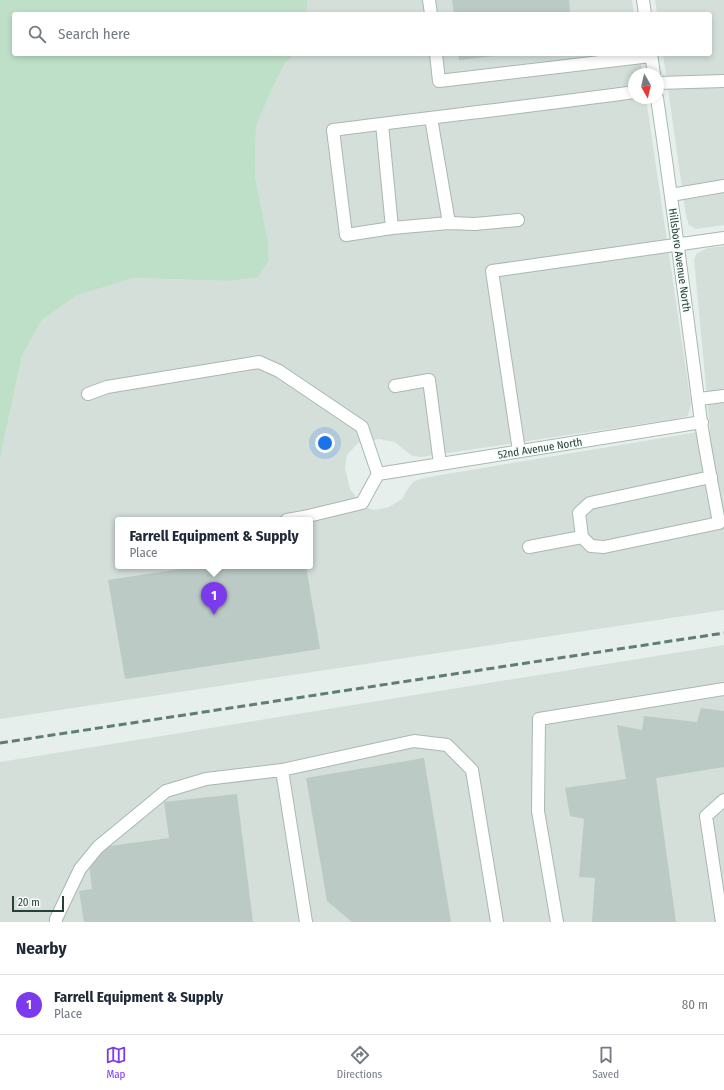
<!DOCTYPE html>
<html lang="en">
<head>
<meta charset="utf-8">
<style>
  :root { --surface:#fff; --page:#f6f6f7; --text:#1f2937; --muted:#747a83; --line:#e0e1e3; --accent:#7c3aed }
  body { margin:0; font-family:"Fira Sans Condensed",sans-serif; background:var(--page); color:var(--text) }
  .compass { position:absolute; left:628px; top:68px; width:36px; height:36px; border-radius:50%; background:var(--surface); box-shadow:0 2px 6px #0003; rotate:172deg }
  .scale { position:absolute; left:12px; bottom:10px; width:52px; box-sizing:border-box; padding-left:4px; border:2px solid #24423a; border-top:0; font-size:11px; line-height:14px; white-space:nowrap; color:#24423a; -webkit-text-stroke:3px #f7fbf9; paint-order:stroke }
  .you { position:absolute; left:325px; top:443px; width:14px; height:14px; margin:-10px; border:3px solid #fff; border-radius:50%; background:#1a73e8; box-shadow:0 0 0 6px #1a73e833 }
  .badge { display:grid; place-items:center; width:26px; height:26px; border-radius:50%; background:var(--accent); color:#fff; font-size:13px; font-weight:700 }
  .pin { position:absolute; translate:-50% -33px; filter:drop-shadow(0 1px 2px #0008) }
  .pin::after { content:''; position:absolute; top:21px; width:14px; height:12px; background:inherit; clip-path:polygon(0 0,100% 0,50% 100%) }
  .popup { position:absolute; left:115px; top:517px; width:198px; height:52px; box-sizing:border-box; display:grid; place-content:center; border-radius:4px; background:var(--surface); filter:drop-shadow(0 1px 3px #0005); font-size:13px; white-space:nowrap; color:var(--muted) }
  .popup b { font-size:15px; color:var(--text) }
  .popup::after { content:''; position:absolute; left:50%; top:100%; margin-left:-8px; border:8px solid transparent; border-top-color:var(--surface) }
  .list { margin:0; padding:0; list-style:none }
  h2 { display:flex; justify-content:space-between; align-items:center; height:52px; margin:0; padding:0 16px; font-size:17px }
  h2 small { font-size:13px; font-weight:400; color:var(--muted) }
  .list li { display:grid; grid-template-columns:26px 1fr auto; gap:12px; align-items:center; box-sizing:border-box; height:60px; padding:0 16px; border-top:1px solid var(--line) }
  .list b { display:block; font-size:15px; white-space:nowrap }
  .list p { margin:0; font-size:13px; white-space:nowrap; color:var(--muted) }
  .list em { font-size:13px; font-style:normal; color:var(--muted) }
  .icon { flex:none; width:22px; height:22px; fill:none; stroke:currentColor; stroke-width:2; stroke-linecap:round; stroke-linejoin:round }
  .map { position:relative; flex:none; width:724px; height:922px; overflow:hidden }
  .search { position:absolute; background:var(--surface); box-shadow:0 2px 6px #0003; left:12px; right:12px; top:12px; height:44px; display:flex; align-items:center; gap:10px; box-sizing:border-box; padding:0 14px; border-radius:4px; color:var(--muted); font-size:15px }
  .sheet { height:112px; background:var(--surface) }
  nav { display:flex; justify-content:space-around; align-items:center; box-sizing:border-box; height:56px; border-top:1px solid var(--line); background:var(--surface); font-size:11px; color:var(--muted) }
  nav a { display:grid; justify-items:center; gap:2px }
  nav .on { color:var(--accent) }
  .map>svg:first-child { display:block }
  .built { fill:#d4dfda; fill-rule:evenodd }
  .green { fill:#bfe0c8 }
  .building { fill:#bbcac4 }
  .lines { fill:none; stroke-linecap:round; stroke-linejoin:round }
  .minor-casing { stroke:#a8b8b2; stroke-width:14 }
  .minor { stroke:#fff; stroke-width:12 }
  .rail { stroke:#5f7d75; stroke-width:3; stroke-dasharray:8 4; stroke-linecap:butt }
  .labels { text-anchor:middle; stroke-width:3; stroke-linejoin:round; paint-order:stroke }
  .street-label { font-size:11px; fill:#24423a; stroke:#f7fbf9 }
</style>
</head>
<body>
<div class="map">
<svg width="724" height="922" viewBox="0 0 724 922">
  <rect width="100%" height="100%" fill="#e6efeb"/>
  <!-- built -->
  <path class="built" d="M308,0H632L634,14H306Z
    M655,0H724V225L696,229L689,225L686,216L663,54H710V14H657Z
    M294,54H640L642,74H634V98H646L691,404L688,416L675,419L421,457L412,456L395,442L379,439L358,443L347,455L345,468L350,489L364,507L374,510L389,507L402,499L407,490L413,482L423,478L710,430L694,259L697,253L708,248L724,246V610L0,719V459L22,356L42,320L77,294L134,278L227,281L269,260L268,241L255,176L256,127L272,89L284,65ZM118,520H310V566H118Z
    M724,645V922H0V762Z"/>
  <!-- green -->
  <path class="green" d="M0,0H308L306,14H14V54H294L284,65L272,89L256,127L255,176L268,241L269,260L258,277L227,281L134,278L77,295L42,320L22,356L0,459Z"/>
  <!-- building -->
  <path class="building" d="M452,0H569L570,14H454Z
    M458,54H502L503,55L459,60Z
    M200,566H306L320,649L125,679L108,580Z
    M701,708L724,711V767L656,778L676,922H592L595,878L579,877L584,819L570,816L565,788L626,779L617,725L642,730L644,716L697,722Z
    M424,758L451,922H352L327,901L306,778Z
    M237,794L253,922H84L79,891L92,889L89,863L110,846L169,838L164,802Z"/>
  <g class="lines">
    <defs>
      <path id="minor" d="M429,0L431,14
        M643,0L645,14
        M436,54L439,81L651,56
        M651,54L654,74
        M658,83L724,81
        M657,98C673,206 687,314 701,422C706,455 713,489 719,523L604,547L591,546L582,537L579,513L590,503L711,477
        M431,118L449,223L392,228L346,235L333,130C433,117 534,106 634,92
        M382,124L392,228
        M671,195L724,186
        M449,223L475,224L518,220
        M395,386L429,380L440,464
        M88,394L107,387L259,362L279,371L362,427L378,474L362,503L304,517L287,520
        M699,399L724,396
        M519,451L492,271L724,238
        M378,474L702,422
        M529,547L582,537
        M56,922V919L80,869L98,847L166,791L206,779L282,770
        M306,922L282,770L414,741L447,745L472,770L497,922
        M557,922L538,811L539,719L724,689
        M722,922L706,816L724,800"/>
    </defs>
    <!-- minor casing -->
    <use href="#minor" class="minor-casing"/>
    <!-- minor -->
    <use href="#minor" class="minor"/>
    <!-- rail -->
    <path class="rail" d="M0,743L724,633"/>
  </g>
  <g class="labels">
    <!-- street labels -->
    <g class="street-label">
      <text transform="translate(680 260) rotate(82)" y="4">Hillsboro Avenue North</text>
      <text transform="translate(540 448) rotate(-9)" y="4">52nd Avenue North</text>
    </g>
  </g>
</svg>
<svg class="compass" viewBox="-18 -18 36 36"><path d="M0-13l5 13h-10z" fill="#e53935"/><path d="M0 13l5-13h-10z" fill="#747a83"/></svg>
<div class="scale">20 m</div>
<div class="you"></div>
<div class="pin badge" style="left:214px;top:615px">1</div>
<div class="popup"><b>Farrell Equipment &amp; Supply</b>Place</div>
<div class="search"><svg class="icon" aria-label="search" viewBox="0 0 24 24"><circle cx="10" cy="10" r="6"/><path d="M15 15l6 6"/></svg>Search here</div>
</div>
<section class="sheet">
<h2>Nearby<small></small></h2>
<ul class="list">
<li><span class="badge">1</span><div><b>Farrell Equipment &amp; Supply</b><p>Place</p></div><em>80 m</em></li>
</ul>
</section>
<nav>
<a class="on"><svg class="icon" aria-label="map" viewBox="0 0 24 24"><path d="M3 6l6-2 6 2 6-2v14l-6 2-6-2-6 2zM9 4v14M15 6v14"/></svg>Map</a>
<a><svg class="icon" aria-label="directions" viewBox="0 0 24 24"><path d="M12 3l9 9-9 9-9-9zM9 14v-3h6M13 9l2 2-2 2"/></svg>Directions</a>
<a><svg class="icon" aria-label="saved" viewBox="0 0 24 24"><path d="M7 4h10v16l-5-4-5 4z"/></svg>Saved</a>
</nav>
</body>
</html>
